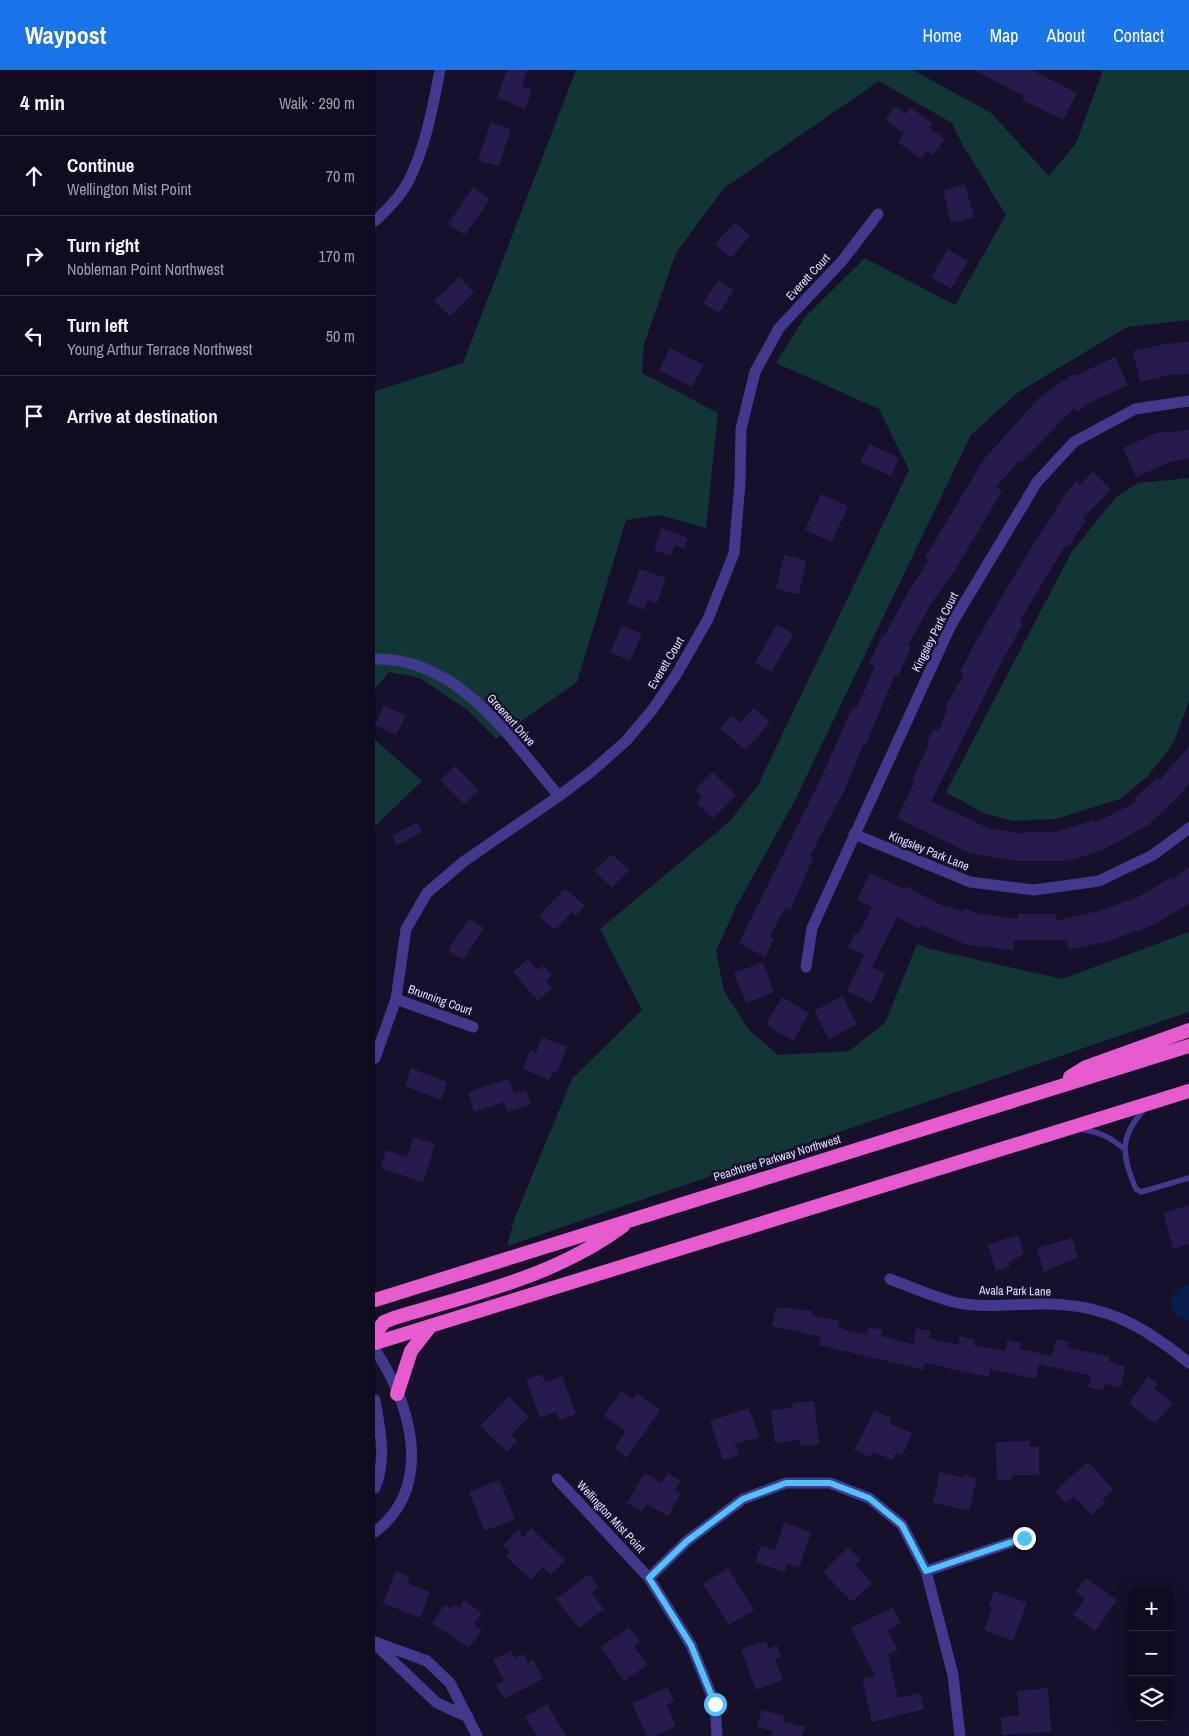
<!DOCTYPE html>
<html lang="en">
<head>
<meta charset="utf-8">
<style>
  :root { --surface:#100c20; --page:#1e1a2d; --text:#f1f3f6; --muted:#9c9ba5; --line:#302c3e; --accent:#1a73e8 }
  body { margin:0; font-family:"Archivo Narrow",sans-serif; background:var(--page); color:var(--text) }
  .controls { position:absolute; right:15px; bottom:15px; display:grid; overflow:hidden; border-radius:10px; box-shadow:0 5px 20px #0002 }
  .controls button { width:45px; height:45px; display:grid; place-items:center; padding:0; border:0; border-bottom:1px solid var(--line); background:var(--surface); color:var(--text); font:25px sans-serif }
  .stop { position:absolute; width:15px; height:15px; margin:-11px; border:4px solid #4fc3f7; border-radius:50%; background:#fff }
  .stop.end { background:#4fc3f7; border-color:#fff; box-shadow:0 1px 5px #0008 }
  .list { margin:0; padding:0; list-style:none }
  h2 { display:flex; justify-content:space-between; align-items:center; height:65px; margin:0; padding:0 20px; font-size:21px }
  h2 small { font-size:16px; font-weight:400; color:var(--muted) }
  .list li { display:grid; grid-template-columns:32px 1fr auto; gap:15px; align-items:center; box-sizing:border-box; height:80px; padding:0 20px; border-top:1px solid var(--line) }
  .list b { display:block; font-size:19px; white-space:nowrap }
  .list p { margin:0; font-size:16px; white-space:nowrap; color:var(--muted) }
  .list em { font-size:16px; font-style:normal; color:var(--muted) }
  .icon { flex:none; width:28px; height:28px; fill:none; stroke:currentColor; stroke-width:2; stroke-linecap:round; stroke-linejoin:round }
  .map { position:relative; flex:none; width:814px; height:1666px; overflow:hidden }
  header { display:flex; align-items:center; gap:30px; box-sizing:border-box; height:70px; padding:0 25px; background:var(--accent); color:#fff }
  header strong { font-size:24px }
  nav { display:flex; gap:28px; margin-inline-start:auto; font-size:18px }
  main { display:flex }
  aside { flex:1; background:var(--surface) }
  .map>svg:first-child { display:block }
  .green { fill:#123536 }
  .water { fill:#081d4c }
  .building { fill:#271b4d }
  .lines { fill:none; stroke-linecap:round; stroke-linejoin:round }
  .service { stroke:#40398c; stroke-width:5.5 }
  .minor { stroke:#40398c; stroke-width:11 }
  .trunk { stroke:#e65bce; stroke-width:14 }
  .route { stroke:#4fc3f7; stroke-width:6 }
  .labels { text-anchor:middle; stroke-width:5; stroke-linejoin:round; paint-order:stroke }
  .street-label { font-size:12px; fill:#e0daff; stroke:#16102b }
</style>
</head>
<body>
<header>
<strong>Waypost</strong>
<nav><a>Home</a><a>Map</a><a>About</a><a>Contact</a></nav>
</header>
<main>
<aside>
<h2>4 min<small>Walk · 290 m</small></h2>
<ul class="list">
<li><svg class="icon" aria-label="ahead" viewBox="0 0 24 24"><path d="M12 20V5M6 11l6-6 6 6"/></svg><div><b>Continue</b><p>Wellington Mist Point</p></div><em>70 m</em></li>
<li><svg class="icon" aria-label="right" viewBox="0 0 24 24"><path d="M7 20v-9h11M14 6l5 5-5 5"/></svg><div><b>Turn right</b><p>Nobleman Point Northwest</p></div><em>170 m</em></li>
<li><svg class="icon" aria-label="left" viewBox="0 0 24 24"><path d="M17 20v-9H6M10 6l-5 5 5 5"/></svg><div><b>Turn left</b><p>Young Arthur Terrace Northwest</p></div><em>50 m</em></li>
<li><svg class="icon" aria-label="arrive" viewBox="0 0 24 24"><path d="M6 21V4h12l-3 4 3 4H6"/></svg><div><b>Arrive at destination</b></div></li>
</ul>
</aside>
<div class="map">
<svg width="814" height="1666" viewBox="0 0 814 1666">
  <rect width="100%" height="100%" fill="#16102b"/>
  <!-- green -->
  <path class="green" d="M201,0H538L616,43L674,106L701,73L728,0H814V250L752,257L642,323L596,365L419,732L361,837L341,881L349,921L374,960L403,985L474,981L510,953L542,874L555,879L687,909L814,862V942L132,1176L140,1147L197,1009L267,940L225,859L354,752L383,715L534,400L504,339L401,293L429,248L490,188L580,235L631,145L587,74L577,53L504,11L349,118L301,183L269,274L267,303L343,343L331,458L284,445L251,450L202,612L121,669L91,639L45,608L14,602L0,619V321L88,293Z
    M814,408V631L799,672L773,706L745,729L681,749L638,751L608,743L571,722L696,483L741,427L763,413Z
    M0,670L47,711L0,756Z"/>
  <!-- water -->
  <path class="water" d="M814,1214V1251L802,1247L795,1237L800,1221Z"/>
  <!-- building -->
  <path class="building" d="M132,0H152L147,16L157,20L150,39L122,28Z
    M599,0H657L702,23L688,50L647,30L649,26Z
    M520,36L531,44L535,37L558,54L555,58L570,69L558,85L552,80L546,89L523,72L529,63L510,50Z
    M116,52L136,59L124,96L103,90Z
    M590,114L599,147L576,153L568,120Z
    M98,117L115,129L90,165L73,154Z
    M360,152L375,166L356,188L340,174Z
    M573,179L593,191L576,219L556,207Z
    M84,207L99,222L75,246L59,231Z
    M343,210L359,220L344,243L328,233Z
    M814,272V304L795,305L765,312L758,281L788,274Z
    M295,278L328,295L317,317L284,300Z
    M740,287L753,315L714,333L702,342L699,338L646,393L644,391L621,417L627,421L577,505L555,535L533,575L536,577L523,606L520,605L490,676L488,675L471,717L435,786L438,787L423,823L415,840L410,838L395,866L399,869L390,887L364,873L447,706L478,636L482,638L500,596L494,593L508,564L510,565L533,522L554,490L550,488L609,389L664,328L698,304L700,306Z
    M814,360V389L798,391L761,407L748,378L781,363Z
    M494,374L524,388L516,406L485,392Z
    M718,401L736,420L708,448L711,450L693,477L690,476L644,552L648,554L631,584L556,731L613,758L649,764V762H681L719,750L720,753L761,732L758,730L783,707L785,710L814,677V713L802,728L773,755L728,780L692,791H639L594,783L522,748L540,711L537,710L554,674L552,673L558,659L563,661L573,639L570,637L589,604L585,602L600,573L643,499L693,420L702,411L705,415Z
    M446,424L473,436L457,472L430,460Z
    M286,458L313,468L309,478L300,475L296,486L279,480Z
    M409,485L431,491L424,524L401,519Z
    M265,499L291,508L282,533L273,530L269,540L252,533Z
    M402,554L418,564L397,602L380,593Z
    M247,555L267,564L255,591L235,582Z
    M9,635L31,646L21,665L0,655Z
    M379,638L395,652L370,680L345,658L356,645L365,653Z
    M80,696L104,720L89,734L65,710Z
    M337,702L361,725L338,749L321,733L327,727L320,720Z
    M42,752L47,762L22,776L17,766Z
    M237,784L254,800L237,818L220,801Z
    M814,797V834L776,856L733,871L694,880L692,870H639L638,880L592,875L546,855L545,859L522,847L497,897L510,904L497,933L472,921L489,885L473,877L480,863L483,865L497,837L482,830L495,803L529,819L530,816L572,838L573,836L588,842L589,838L604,844L643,849V844H681V851L723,841L761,828L795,808L797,810Z
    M190,818L210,836L201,846L197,842L180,860L164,846Z
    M94,848L109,858L88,890L73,880Z
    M153,889L163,900L168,895L177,905L171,911L177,918L163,931L138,902Z
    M388,892L399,922L371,933L359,903Z
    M467,926L482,954L454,969L439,941Z
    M407,927L434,943L418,971L391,954Z
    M167,967L192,977L182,1003L178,1002L174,1010L148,999L155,980L161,983Z
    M36,998L72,1012L66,1030L30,1016Z
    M134,1009L139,1024L151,1020L156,1034L132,1042L129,1032L99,1042L93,1022Z
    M38,1067L60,1074L48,1112L6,1098L11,1080L32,1087Z
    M814,1135V1174L798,1179L788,1143Z
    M643,1165L649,1184L634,1192L635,1197L621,1201L613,1174Z
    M697,1168L703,1187L669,1202L662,1178Z
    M401,1237L438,1241L437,1245L464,1251L463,1256L471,1260L492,1265L493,1257L508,1260L506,1266L538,1274L541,1258L556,1261L554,1268L583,1275L585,1266L599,1270L598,1275L630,1281L632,1270L646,1273L645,1279L677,1286L681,1269L694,1272L693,1278L735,1286L734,1291L750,1297L746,1317L729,1314L728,1320L713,1317L716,1306L664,1294L661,1309L615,1299L614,1307L550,1293L549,1300L444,1275L446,1267L397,1256Z
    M167,1304L170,1312L187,1306L201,1344L184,1350L181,1342L165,1348L151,1309Z
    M773,1306L783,1314L779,1319L798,1333L780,1354L754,1333Z
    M246,1321L258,1329L262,1323L285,1340L252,1388L239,1378L251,1361L229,1346Z
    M134,1326L154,1347L136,1365L142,1371L132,1382L105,1356Z
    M439,1331L444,1374L426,1376L425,1370L400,1373L396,1340L418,1338L417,1333Z
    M374,1338L384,1367L360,1374L364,1385L348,1390L335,1351Z
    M499,1341L517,1348L515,1354L537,1363L527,1386L521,1383L518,1390L498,1382L495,1387L479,1380Z
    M655,1371V1377H664V1405H637V1410H622L621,1372Z
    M713,1392L739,1420L727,1430L730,1433L716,1445L699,1426L691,1433L680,1421Z
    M565,1402L589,1408L590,1405L602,1408L594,1441L558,1432Z
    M270,1403L287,1413L293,1403L306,1411L300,1420L306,1423L293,1446L272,1434L267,1442L252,1433Z
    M124,1410L140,1449L110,1461L94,1422Z
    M409,1453L436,1462L424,1498L412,1494L410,1502L380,1492L386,1475L400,1480Z
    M156,1458L190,1490L176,1505L168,1497L156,1510L131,1486L135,1482L128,1476L144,1459L147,1468Z
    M473,1477L486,1490L480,1495L497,1513L477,1532L448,1502Z
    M353,1498L379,1540L354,1555L328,1514Z
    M21,1501L35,1507L32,1513L55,1522L45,1548L8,1533Z
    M214,1504L224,1517L216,1523L229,1539L204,1558L181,1529Z
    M711,1508L742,1530L720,1561L698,1545L710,1528L701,1522Z
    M619,1521L652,1533L638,1571L609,1560L617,1538L614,1537Z
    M89,1530L107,1543L99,1554L107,1560L94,1578L57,1553L70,1534L76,1539L79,1535L84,1538Z
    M518,1537L526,1553L512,1560L523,1580L513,1585L523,1628L545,1623L549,1639L497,1652L487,1609L500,1606L476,1558Z
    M254,1557L265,1572L259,1576L272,1595L249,1611L226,1577Z
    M391,1571L394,1579L402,1575L406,1587L400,1589L408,1610L381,1620L366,1579Z
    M136,1581L140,1588L148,1584L153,1593L158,1590L168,1609L129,1629L121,1615L129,1611L118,1590Z
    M292,1617L299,1631L291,1635L301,1656L280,1666H272L257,1634Z
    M673,1618L676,1662L627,1665L626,1647L644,1646L642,1621Z
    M172,1634L191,1666H162L150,1647Z
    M387,1640L409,1646L407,1651L430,1657L427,1666H396L398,1661L382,1657Z"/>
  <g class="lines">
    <!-- service -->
    <path class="service" d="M771,1038C744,1065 746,1085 761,1119L766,1122L814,1108
      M706,1059C724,1062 736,1067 750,1080"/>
    <!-- minor -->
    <path class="minor" d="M0,151C12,140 25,127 33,112C50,80 58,36 65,0
      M0,589C84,587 135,669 184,726
      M479,764L595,812L659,820L724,811L778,785L814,758
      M431,897L437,858L576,555L662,412L699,372L760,339L814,331
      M21,929L98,957
      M0,988L21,929L31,859L52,823L88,792L184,726L217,701L251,671L278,639L301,605L333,549L359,483L365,413L366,359L380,302L404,258L467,191L503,144
      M515,1209C537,1217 560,1228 583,1233C610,1238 639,1234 666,1234C728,1233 768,1255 814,1293
      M0,1280C36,1333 60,1416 0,1462
      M0,1330C5,1359 12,1389 0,1418
      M182,1409L274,1508L316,1575L340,1634L342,1666
      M551,1501L649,1468
      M274,1508L312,1471L368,1429L411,1413H455L494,1428L527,1455L551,1501L578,1605L585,1666
      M0,1572L52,1591L75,1613L102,1666
      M0,1574L62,1633L93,1647"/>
    <!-- trunk -->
    <path class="trunk" d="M695,1007L711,997L814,960
      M0,1230L814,976
      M0,1264L9,1252L19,1248C98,1224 181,1206 248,1156
      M0,1273L814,1021
      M22,1324L36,1281L54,1258"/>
  </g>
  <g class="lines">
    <!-- route -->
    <path class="route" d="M340,1634L316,1575L274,1508L312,1471L368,1429L411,1413H455L494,1428L527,1455L551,1501L649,1468"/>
  </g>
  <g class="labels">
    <!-- street labels -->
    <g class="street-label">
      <text transform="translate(433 207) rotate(-47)" y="4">Everett Court</text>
      <text transform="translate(560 562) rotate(-63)" y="4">Kingsley Park Court</text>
      <text transform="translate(291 593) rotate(-59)" y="4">Everett Court</text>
      <text transform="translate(136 650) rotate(48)" y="4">Greenert Drive</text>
      <text transform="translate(554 781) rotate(22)" y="4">Kingsley Park Lane</text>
      <text transform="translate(65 930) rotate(20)" y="4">Brunning Court</text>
      <text transform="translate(402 1088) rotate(-17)" y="4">Peachtree Parkway Northwest</text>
      <text transform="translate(640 1221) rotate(1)" y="4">Avala Park Lane</text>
      <text transform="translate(236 1447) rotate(47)" y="4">Wellington Mist Point</text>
    </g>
  </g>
</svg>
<div class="controls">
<button>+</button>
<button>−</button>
<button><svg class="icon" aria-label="layers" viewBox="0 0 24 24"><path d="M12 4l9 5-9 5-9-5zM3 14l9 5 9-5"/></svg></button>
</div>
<div class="stop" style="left:340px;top:1634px"></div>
<div class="stop end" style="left:649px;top:1468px"></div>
</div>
</main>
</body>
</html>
